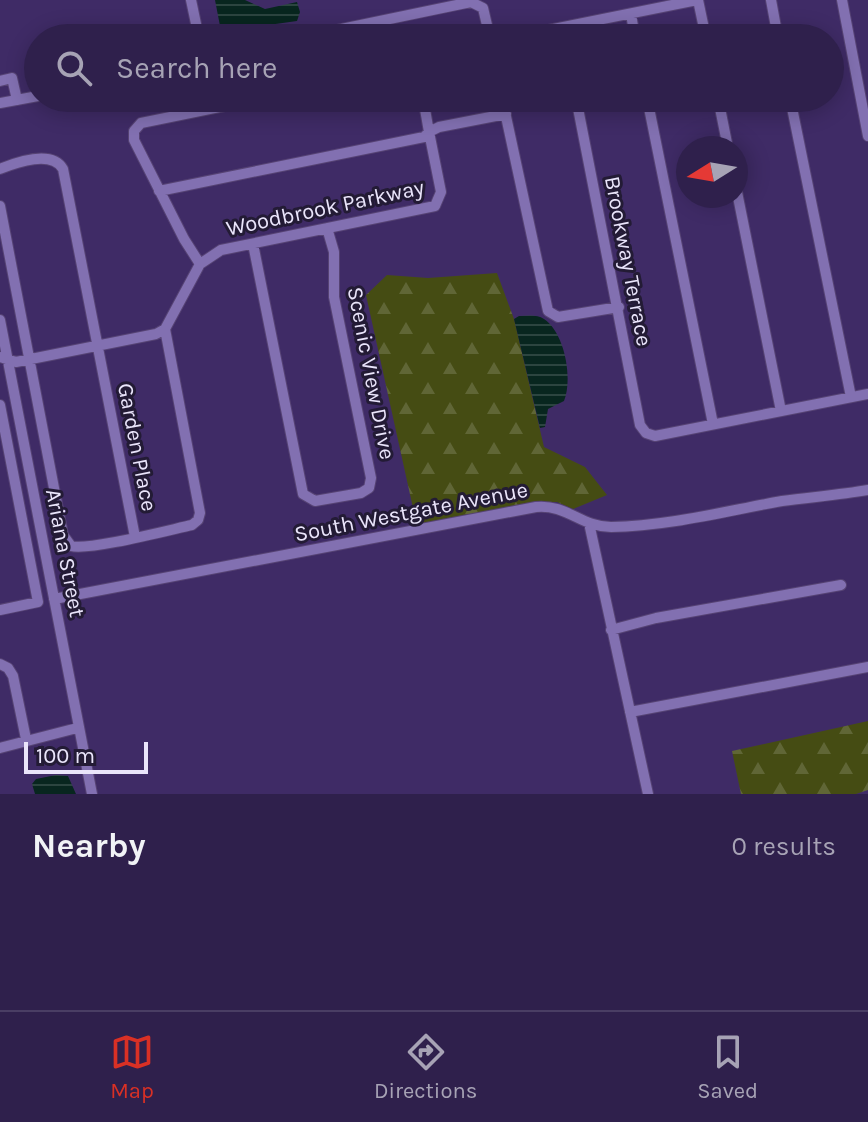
<!DOCTYPE html>
<html lang="en">
<head>
<meta charset="utf-8">
<style>
  :root { --surface:#2f204c; --page:#3b2d56; --text:#f1f3f6; --muted:#a7a3b5; --line:#4a3e64; --accent:#d93025 }
  body { margin:0; font-family:Karla,sans-serif; background:var(--page); color:var(--text) }
  .compass { position:absolute; left:676px; top:136px; width:72px; height:72px; border-radius:50%; background:var(--surface); box-shadow:0 4px 20px #0003; rotate:259deg }
  .scale { position:absolute; left:24px; bottom:20px; width:124px; box-sizing:border-box; padding-left:8px; border:4px solid #eae5fb; border-top:0; font-size:22px; line-height:28px; white-space:nowrap; color:#eae5fb; -webkit-text-stroke:6px #231b35; paint-order:stroke }
  .list { margin:0; padding:0; list-style:none }
  h2 { display:flex; justify-content:space-between; align-items:center; height:104px; margin:0; padding:0 32px; font-size:34px }
  h2 small { font-size:26px; font-weight:400; color:var(--muted) }
  .icon { flex:none; width:44px; height:44px; fill:none; stroke:currentColor; stroke-width:2; stroke-linecap:round; stroke-linejoin:round }
  .map { position:relative; flex:none; width:868px; height:794px; overflow:hidden }
  .search { position:absolute; background:var(--surface); box-shadow:0 4px 20px #0003; left:24px; right:24px; top:24px; height:88px; display:flex; align-items:center; gap:20px; box-sizing:border-box; padding:0 28px; border-radius:44px; color:var(--muted); font-size:30px }
  .sheet { height:216px; background:var(--surface) }
  nav { display:flex; justify-content:space-around; align-items:center; box-sizing:border-box; height:112px; border-top:2px solid var(--line); background:var(--surface); font-size:22px; color:var(--muted) }
  nav a { display:grid; justify-items:center; gap:4px }
  nav .on { color:var(--accent) }
  .map>svg:first-child { display:block }
  .forest { fill:url(#forest-firs) }
  .water { fill:url(#water-rules) }
  .lines { fill:none; stroke-linecap:round; stroke-linejoin:round }
  .minor-casing { stroke:#564374; stroke-width:12 }
  .minor { stroke:#8270b1; stroke-width:10 }
  .labels { text-anchor:middle; stroke-width:6; stroke-linejoin:round; paint-order:stroke }
  .street-label { font-size:22px; fill:#eae5fb; stroke:#231b35 }
</style>
</head>
<body>
<div class="map">
<svg width="868" height="794" viewBox="0 0 868 794">
  <defs>
    <pattern id="forest-firs" width="22" height="20" patternUnits="userSpaceOnUse" patternTransform="scale(2)"><rect width="22" height="20" fill="#454c13"/><path d="M5 1l3.5 6h-7zM16 11l3.5 6h-7z" fill="#606636"/></pattern>
    <pattern id="water-rules" width="6" height="5" patternUnits="userSpaceOnUse" patternTransform="scale(2)"><rect width="6" height="5" fill="#08261f"/><path d="M0 2.5h6" fill="none" stroke="#2c4540"/></pattern>
  </defs>
  <rect width="100%" height="100%" fill="#3f2b66"/>
  <!-- forest -->
  <path class="forest" d="M497,273L514,319L544,447L585,467L607,495L573,509L557,502H536L417,526L366,295L387,275L428,278Z
    M868,721V790L856,794H741L732,751Z"/>
  <!-- water -->
  <path class="water" d="M215,0H245L265,9L297,2L300,12L297,21L226,31L220,26Z
    M519,316C527,316 537,314 544,319C565,333 573,379 564,401L548,409L545,427L540,428L514,319Z
    M56,775L68,776L76,794H35L32,784L36,779Z"/>
  <g class="lines">
    <defs>
      <path id="minor" d="M191,0L199,38
        M698,0L706,38
        M771,0L778,38
        M842,0L868,136
        M631,14L635,38
        M298,38L471,2L483,8L490,38
        M508,38L697,0
        M0,81L12,78L17,100
        M502,98L548,311L558,317L619,307
        M576,98L640,425L646,433L655,436L868,394
        M647,98L713,424
        M718,98L728,148
        M790,98L851,397
        M0,103L38,96
        M0,169C17,162 52,150 63,169L135,537
        M736,187L781,411
        M159,191L424,137L429,132L423,98
        M0,206L63,535L71,546C89,551 169,530 192,525L198,520L200,513L165,329
        M253,244L303,494L315,501L361,493L369,488L371,478L334,297V252L327,228
        M200,264L184,239L134,140V131L141,123L264,98
        M0,320L92,794
        M0,357L16,362L156,334L165,329L200,264L221,250L435,206L441,192L429,132L439,127L506,114
        M0,405L38,602L0,610
        M589,523L648,794
        M54,599L536,507C567,504 581,527 611,527C669,526 726,511 782,501C811,497 840,495 868,490
        M611,630L656,618L841,585
        M0,664L8,668L13,676L26,739
        M630,712L868,667
        M0,748L77,728"/>
    </defs>
    <!-- minor casing -->
    <use href="#minor" class="minor-casing"/>
    <!-- minor -->
    <use href="#minor" class="minor"/>
  </g>
  <g class="labels">
    <!-- street labels -->
    <g class="street-label">
      <text transform="translate(325 207) rotate(-12)" y="8">Woodbrook Parkway</text>
      <text transform="translate(629 261) rotate(79)" y="8">Brookway Terrace</text>
      <text transform="translate(372 373) rotate(79)" y="8">Scenic View Drive</text>
      <text transform="translate(138 447) rotate(79)" y="8">Garden Place</text>
      <text transform="translate(411 511) rotate(-11)" y="8">South Westgate Avenue</text>
      <text transform="translate(66 553) rotate(79)" y="8">Ariana Street</text>
    </g>
  </g>
</svg>
<svg class="compass" viewBox="-18 -18 36 36"><path d="M0-13l5 13h-10z" fill="#e53935"/><path d="M0 13l5-13h-10z" fill="#a7a3b5"/></svg>
<div class="scale">100 m</div>
<div class="search"><svg class="icon" aria-label="search" viewBox="0 0 24 24"><circle cx="10" cy="10" r="6"/><path d="M15 15l6 6"/></svg>Search here</div>
</div>
<section class="sheet">
<h2>Nearby<small>0 results</small></h2>
<ul class="list">
</ul>
</section>
<nav>
<a class="on"><svg class="icon" aria-label="map" viewBox="0 0 24 24"><path d="M3 6l6-2 6 2 6-2v14l-6 2-6-2-6 2zM9 4v14M15 6v14"/></svg>Map</a>
<a><svg class="icon" aria-label="directions" viewBox="0 0 24 24"><path d="M12 3l9 9-9 9-9-9zM9 14v-3h6M13 9l2 2-2 2"/></svg>Directions</a>
<a><svg class="icon" aria-label="saved" viewBox="0 0 24 24"><path d="M7 4h10v16l-5-4-5 4z"/></svg>Saved</a>
</nav>
</body>
</html>
